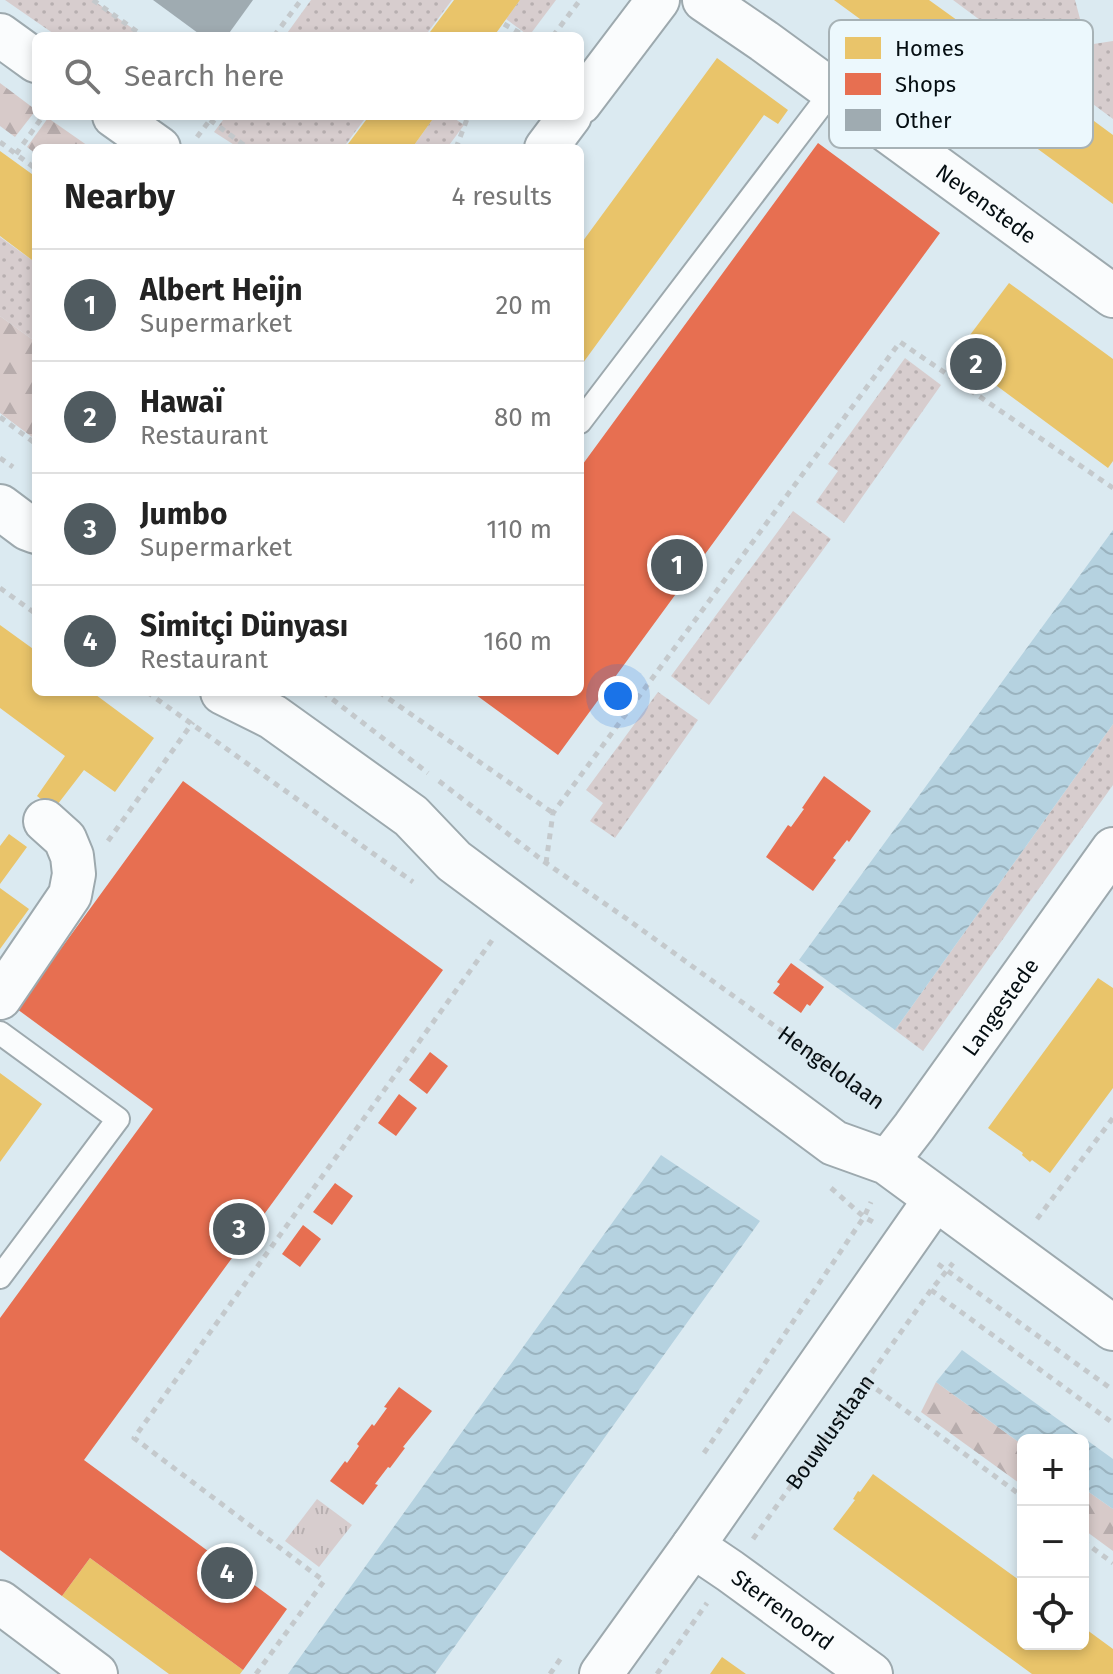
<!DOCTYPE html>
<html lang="en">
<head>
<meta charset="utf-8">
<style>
  :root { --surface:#fff; --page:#f6f6f6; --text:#222; --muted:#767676; --line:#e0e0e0; --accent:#505b60 }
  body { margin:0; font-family:"Fira Sans",sans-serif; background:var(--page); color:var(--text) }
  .controls { position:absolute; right:24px; bottom:24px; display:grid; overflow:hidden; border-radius:12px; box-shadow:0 4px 12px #0003 }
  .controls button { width:72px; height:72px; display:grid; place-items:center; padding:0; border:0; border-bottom:2px solid var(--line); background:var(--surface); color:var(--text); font:40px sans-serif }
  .you { position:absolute; left:618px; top:696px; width:28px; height:28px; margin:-20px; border:6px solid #fff; border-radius:50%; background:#1a73e8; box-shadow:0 0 0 12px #1a73e833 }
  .badge { display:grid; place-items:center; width:52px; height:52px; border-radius:50%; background:var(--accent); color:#fff; font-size:26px; font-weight:700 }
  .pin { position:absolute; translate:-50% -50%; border:4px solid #fff; box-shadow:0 2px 8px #0006 }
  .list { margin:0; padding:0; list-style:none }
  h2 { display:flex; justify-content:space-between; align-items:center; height:104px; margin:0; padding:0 32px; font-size:34px }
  h2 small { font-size:26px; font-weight:400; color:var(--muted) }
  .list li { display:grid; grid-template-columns:52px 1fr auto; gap:24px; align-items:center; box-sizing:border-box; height:112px; padding:0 32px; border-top:2px solid var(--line) }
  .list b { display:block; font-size:30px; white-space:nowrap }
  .list p { margin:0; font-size:26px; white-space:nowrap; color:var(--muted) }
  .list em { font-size:26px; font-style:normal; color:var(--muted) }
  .icon { flex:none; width:44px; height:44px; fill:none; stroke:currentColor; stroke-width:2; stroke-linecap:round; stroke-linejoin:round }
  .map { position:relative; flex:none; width:1113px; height:1674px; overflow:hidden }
  .search { position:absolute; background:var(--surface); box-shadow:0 4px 12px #0003; left:32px; top:32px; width:552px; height:88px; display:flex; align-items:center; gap:20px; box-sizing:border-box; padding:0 28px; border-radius:12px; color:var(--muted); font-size:30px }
  .panel { position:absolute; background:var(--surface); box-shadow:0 4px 12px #0003; left:32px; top:144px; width:552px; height:552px; border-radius:12px }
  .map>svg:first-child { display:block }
  .grass { fill:url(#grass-dots) }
  .forest { fill:url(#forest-firs) }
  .park { fill:url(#park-tufts) }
  .water { fill:url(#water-waves) }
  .homes { fill:#e9c46a }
  .shops { fill:#e76f51 }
  .building { fill:#9fabb1 }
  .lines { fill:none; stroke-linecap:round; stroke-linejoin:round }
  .service-casing { stroke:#9da9ae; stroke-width:26 }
  .minor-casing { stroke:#9da9ae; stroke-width:46 }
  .tertiary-casing { stroke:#9da9ae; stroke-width:48 }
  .path { stroke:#c4c9cc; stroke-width:5; stroke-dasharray:6 6; stroke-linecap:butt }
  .service { stroke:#fafcfd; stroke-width:22 }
  .minor { stroke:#fafcfd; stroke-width:42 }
  .tertiary { stroke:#fafcfd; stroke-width:44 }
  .labels { text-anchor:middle; stroke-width:8; stroke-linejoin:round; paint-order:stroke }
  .street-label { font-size:22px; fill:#050e12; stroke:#ecf8fd }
  .key { fill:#ecf8fd; stroke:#a7b2b6; stroke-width:2 }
  .key-label { font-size:22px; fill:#050e12 }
</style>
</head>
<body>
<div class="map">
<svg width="1113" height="1674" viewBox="0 0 1113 1674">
  <defs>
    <pattern id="grass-dots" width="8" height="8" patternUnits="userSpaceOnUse" patternTransform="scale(2)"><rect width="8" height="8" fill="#d7cdce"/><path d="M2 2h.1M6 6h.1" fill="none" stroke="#b7afb0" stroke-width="1.8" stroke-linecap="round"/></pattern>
    <pattern id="forest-firs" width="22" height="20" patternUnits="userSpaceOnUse" patternTransform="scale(2)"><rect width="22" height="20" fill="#d7cac9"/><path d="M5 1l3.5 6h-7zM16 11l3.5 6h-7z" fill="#b7acac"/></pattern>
    <pattern id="park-tufts" width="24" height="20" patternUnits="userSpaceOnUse" patternTransform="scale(2)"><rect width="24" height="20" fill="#d7cdce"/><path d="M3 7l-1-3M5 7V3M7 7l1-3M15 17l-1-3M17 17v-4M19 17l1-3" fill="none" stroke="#b7afb0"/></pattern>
    <pattern id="water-waves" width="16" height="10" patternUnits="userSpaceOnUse" patternTransform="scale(2)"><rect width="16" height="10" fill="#b5d2e0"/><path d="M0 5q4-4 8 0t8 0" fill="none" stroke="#9ab3bf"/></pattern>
  </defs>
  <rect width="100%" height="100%" fill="#dbeaf1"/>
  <!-- grass -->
  <path class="grass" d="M5,0H93L143,36H57Z
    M311,0H452L425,36H285Z
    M520,0H556L529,36L506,19Z
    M953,0H1075L1087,45L1113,41V119Z
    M226,116H367L343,148H239L214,132Z
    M435,116H451L464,125L447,148H412Z
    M0,237L36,263V342L0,316Z
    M905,358L941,385L844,523L816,502L838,471L828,464Z
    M793,511L831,539L709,705L671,676Z
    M658,692L698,720L615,838L590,821L603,803L586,790Z
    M1113,724V785L923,1051L895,1030Z"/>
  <!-- forest -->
  <path class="forest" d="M0,83L36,110L15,137L0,126Z
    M48,118L91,148H36V154L27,147Z
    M0,316L36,342V440L0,413Z
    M936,1382L1023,1445V1486L921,1412Z
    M1083,1488L1113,1509V1551L1083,1529Z"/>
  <!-- park -->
  <path class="park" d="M317,1499L352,1525L319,1567L285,1541Z"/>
  <!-- water -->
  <path class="water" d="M1113,530V724L895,1030L799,960Z
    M661,1155L760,1221L435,1674H288Z
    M962,1350L1113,1459V1509L1083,1488V1440H1023V1445L936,1382Z"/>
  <!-- homes -->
  <path class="homes" d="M454,0H520L494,36H427Z
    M834,0H929L961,23L1113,135V204Z
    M717,58L788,110L778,124L764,115L580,367V245Z
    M369,116H435L412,148H345Z
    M0,151L36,177V263L0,236Z
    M1009,283L1113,359V461L1108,468L955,355Z
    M0,625L36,651V692H92L154,738L115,792L84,770L54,809L37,796L65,756L0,708Z
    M9,834L27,847L0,884V846Z
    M0,888L29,909L0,949Z
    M1098,978L1113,988V1088L1050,1173L1032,1160L1030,1162L1022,1155L1023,1153L988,1128Z
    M0,1073L42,1104L0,1162Z
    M873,1474L1023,1583V1644H1083V1627L1113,1649V1674H1032L833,1529L855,1500L853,1499L858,1491L860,1492Z
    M90,1558L243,1670L240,1674H169L62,1596Z
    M722,1657L746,1674H710Z"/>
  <!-- shops -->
  <path class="shops" d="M818,143L940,233L558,755L472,692H580V468Z
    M824,776L871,811L849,842L847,840L833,858L836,860L813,891L766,857L788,825L791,827L804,809L802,808Z
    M183,781L443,970L84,1460L287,1609L243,1670L90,1558L62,1596L0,1550V1318L153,1109L17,1009Z
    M791,963L824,987L810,1006L807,1004L801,1013L773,993L780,984L777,982Z
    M430,1052L448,1066L427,1094L409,1080Z
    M399,1094L417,1108L396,1136L378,1123Z
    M335,1183L353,1196L332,1225L313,1212Z
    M303,1225L321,1239L300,1267L282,1254Z
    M399,1387L432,1411L403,1447L405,1448L390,1468L388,1467L375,1484L378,1485L363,1505L330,1481L345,1461L347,1463L359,1446L357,1444L372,1424L374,1426L387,1408L384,1407Z"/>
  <!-- building -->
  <path class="building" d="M153,0H253L227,36H202Z"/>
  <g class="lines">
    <defs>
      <path id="service" d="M580,422L832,91
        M0,1033L118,1119L0,1277"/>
      <g id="minor">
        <path id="s3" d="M704,0L764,41L1113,296"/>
        <path d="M0,35L36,61"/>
        <path d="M580,103L658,0"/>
        <path d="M114,116L159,148"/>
        <path d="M546,148L570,116"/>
        <path d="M0,998L70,895L74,874L72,856L65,839L45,821"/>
        <path id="s4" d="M887,1162L914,1127L1113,849"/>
        <path id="s5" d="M693,1546L730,1571L871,1674"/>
        <path d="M0,1602L96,1674"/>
        <path d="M601,1674L693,1546L936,1198"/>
      </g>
      <path id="tertiary" d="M0,507L28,528L36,531
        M223,692L273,717L411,816L454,861L834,1143L887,1162L1113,1328"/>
    </defs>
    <!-- service casing -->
    <use href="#service" class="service-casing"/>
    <!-- minor casing -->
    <use href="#minor" class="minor-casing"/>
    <!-- tertiary casing -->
    <use href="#tertiary" class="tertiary-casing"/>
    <!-- path -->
    <g class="path">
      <path d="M93,0L143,36"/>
      <path d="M504,24L525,36"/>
      <path d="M274,36L301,0"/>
      <path d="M553,36L580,0"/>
      <path d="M210,120L248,148"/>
      <path d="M197,137L213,116"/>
      <path d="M0,142L36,169"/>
      <path d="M456,148L467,119L470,116"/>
      <path d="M16,154L43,116"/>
      <path d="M0,417L36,444"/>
      <path d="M0,458L13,467"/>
      <path d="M0,588L36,614"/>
      <path d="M147,692L413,882"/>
      <path d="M323,692L428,773"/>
      <path d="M379,692L553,813"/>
      <path id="s1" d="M439,781L546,863L627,919L884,1105"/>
      <path d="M108,841L193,722"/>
      <path d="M546,863L553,813L900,342L1113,488"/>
      <path d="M831,1188L864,1217L873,1222"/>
      <path d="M1037,1219L1113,1118"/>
      <path d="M938,1264L1113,1390"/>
      <path d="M931,1290L1113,1423"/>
      <path d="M867,1382L1023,1497"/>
      <path d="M704,1453L864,1217L871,1202"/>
      <path id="s2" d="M753,1539L931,1290L953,1263"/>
      <path d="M1083,1541L1113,1563"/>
      <path d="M256,1674L324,1581L134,1438L493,939"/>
      <path d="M550,1674L563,1655"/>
      <path d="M657,1674L707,1603"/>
    </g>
    <!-- service -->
    <use href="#service" class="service"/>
    <!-- minor -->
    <use href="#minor" class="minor"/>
    <!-- tertiary -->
    <use href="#tertiary" class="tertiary"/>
  </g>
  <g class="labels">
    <!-- street labels -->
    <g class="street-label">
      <text dy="8" stroke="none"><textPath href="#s3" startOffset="348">Nevenstede</textPath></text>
      <text dy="8" stroke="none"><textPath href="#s4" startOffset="192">Langestede</textPath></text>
      <text dy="8" stroke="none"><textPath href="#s1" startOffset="486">Hengelolaan</textPath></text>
      <text dy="8" stroke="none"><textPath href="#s2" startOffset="132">Bouwlustlaan</textPath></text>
      <text dy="8" stroke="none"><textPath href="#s5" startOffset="110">Sterrenoord</textPath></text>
    </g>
  </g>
  <!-- legend -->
  <rect x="829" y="20" width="264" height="128" rx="12" class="key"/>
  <rect x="845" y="37" width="36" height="22" fill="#e9c46a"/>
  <rect x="845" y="73" width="36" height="22" fill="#e76f51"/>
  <rect x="845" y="109" width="36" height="22" fill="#9fabb1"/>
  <g class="key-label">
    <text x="895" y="56">Homes</text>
    <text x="895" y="92">Shops</text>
    <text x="895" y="128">Other</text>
  </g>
</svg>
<div class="controls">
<button>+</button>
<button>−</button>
<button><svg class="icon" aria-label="locate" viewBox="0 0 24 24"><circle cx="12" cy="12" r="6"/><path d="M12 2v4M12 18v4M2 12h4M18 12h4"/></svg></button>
</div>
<div class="you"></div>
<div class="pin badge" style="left:677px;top:565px">1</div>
<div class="pin badge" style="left:976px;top:364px">2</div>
<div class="pin badge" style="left:239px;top:1229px">3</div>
<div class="pin badge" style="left:227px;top:1573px">4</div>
<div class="search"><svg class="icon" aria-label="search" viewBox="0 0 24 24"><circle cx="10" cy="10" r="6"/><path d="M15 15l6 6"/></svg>Search here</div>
<section class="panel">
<h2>Nearby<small>4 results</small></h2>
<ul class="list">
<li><span class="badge">1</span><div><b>Albert Heijn</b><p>Supermarket</p></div><em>20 m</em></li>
<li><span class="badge">2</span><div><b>Hawaï</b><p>Restaurant</p></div><em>80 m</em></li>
<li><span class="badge">3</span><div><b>Jumbo</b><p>Supermarket</p></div><em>110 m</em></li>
<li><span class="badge">4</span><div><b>Simitçi Dünyası</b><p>Restaurant</p></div><em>160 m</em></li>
</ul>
</section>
</div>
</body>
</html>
